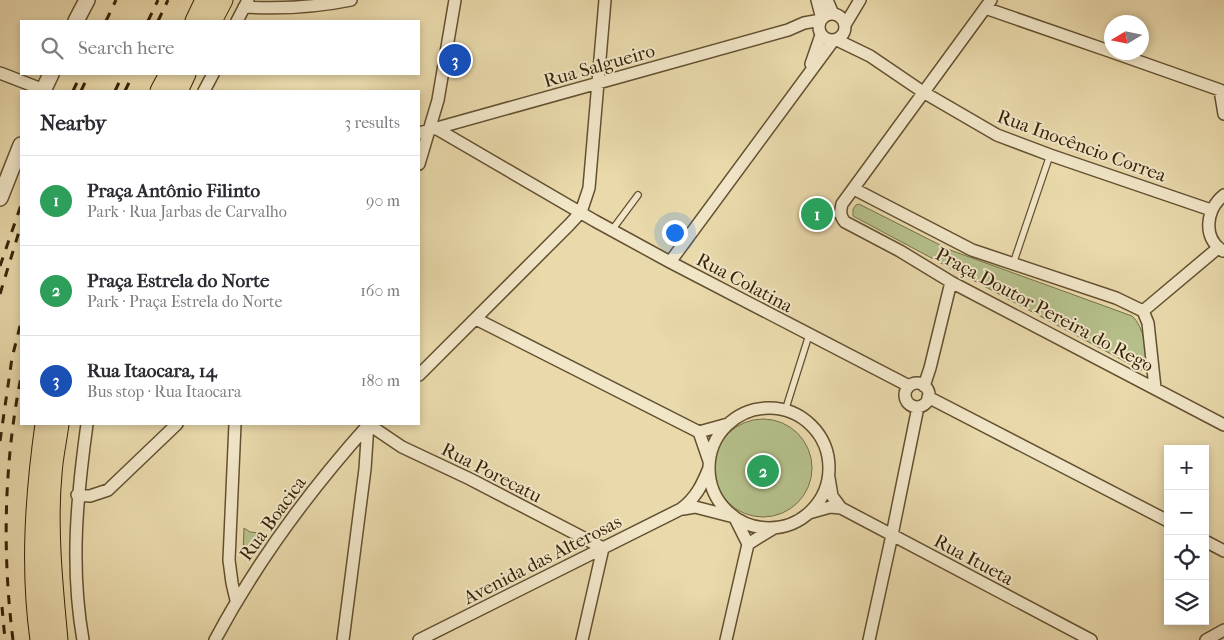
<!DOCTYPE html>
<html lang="en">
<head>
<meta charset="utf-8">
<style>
  :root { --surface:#fff; --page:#f7f7f7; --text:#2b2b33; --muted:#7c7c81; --line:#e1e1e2; --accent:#8f2418 }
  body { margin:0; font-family:"IM FELL French Canon",serif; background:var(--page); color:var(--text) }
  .controls { position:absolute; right:15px; bottom:15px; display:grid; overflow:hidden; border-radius:0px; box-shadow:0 2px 8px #0003 }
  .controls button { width:45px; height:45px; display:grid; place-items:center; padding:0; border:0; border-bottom:1px solid var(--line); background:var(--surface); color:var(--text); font:25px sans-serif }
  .compass { position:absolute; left:1104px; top:15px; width:45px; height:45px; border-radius:50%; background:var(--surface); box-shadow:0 2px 8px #0003; rotate:260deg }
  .you { position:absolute; left:674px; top:232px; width:18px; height:18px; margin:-12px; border:4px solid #fff; border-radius:50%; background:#1a73e8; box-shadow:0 0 0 8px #1a73e833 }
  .badge { display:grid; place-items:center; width:32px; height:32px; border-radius:50%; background:var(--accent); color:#fff; font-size:16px; font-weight:700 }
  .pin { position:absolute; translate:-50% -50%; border:2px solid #fff; box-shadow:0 1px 5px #0006 }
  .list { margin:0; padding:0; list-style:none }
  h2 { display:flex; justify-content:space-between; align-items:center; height:65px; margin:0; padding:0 20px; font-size:21px }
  h2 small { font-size:16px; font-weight:400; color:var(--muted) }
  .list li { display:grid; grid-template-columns:32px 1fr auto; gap:15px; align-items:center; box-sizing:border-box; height:90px; padding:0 20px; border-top:1px solid var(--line) }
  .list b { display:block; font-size:19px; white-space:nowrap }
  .list p { margin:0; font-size:16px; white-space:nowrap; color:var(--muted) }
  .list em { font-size:16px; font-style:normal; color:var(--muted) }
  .icon { flex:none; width:28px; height:28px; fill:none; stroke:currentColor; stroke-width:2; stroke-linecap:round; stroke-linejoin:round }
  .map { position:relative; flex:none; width:1224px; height:640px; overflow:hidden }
  .search { position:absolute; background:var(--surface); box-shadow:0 2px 8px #0003; left:20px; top:20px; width:400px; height:55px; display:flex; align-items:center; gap:12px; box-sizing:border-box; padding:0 18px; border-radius:0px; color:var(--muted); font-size:19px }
  .panel { position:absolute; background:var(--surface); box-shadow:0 2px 8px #0003; left:20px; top:90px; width:400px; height:335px; border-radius:0px }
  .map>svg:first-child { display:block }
  .green { fill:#b5bf8a; stroke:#767048 }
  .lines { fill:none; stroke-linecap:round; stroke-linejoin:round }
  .service-casing { stroke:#645030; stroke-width:8 }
  .minor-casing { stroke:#645030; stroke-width:14 }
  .tertiary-casing { stroke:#645030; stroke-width:18 }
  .trunk-casing { stroke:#372207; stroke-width:21 }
  .service { stroke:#f1e6c8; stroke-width:5.5 }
  .minor { stroke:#f1e6c8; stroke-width:11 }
  .tertiary { stroke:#f1e6c8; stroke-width:15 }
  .trunk { stroke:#e9d9ab; stroke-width:19 }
  .rail { stroke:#372207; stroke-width:3; stroke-dasharray:9 9; stroke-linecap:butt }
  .labels { text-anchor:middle; stroke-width:4; stroke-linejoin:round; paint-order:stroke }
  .street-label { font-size:19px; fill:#372207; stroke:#f1e6c8 }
</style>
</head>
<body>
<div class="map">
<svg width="1224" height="640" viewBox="0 0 1224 640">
  <rect width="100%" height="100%" fill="#e9d9ab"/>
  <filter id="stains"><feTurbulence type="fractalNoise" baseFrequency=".004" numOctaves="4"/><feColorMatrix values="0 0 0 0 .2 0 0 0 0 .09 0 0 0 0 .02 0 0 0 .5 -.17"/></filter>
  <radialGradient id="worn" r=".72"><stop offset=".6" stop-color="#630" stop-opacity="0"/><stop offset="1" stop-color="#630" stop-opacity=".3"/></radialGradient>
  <!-- green -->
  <path class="green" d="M823,202L828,206L823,215L825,221L829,223L827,226L824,224L820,228L813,222L811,224L808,222L811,211L821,205Z
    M859,204L950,250L1132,316C1144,326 1148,353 1145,368L1141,370L853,216V209L856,205Z
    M714 468a49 49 0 1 1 98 0a49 49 0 1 1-98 0Z
    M244,528L250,532L259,533L243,556Z"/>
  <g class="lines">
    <defs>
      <path id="service" d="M828,217L840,212
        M612,230L638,195
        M1013,264L1050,155
        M785,411L809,335"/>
      <path id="minor" d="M817,0L822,19
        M827,0L833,14
        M991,0L842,204C840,212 840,216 845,222L900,251L951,282L1224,425
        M244,7C280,9 317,7 351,0
        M985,8L1112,52
        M819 27a13 13 0 1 1 26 0a13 13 0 1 1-26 0Z
        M237,21L248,0
        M845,25L860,0
        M837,40L870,56L923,92L997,135L1050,155L1211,210
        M1112,52L1220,90L1224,114
        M811,64L821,35
        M0,73L44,90
        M204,91L213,74
        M437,129L595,221L670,262L909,386
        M419,133L788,30L804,23L821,20
        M419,164L438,100L455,0
        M854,189L972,250L1116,298L1143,311L1148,323L1155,388
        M1223,251C1202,238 1206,209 1224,195
        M670,262L833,41
        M1143,311L1218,248
        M476,319L699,432L709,461
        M419,375L569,225L581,212L589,188L605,0
        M905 395a12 12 0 1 1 24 0a12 12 0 1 1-24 0Z
        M924,386L930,368L951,282
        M928,397L1168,521
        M709 468a60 60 0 1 1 120 0a60 60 0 1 1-120 0Z
        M235,424L229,560L232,583L236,600
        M368,424L402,447L470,479L603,548L582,640
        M699,432L728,424
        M829,478L832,496L841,508
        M77,495L90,496L108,490L177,424
        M683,509L695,507L730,516
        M809,513L830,507L841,508L1091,640
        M1205,541L1224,551
        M748,544L774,528
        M83,640C70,566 77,497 87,424
        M215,640C257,561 309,491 369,424
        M343,640L365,469L368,424
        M419,640L681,509C696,498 702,485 709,468
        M726,640L748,544L735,518
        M869,640L892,535L918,407
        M1206,640L1224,630"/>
      <path id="tertiary" d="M76,21L87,0
        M43,91L51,74
        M0,198L21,145"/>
      <path id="trunk" d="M195,21L205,0
        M212,21L223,0
        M160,91L169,74
        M178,91L186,74
        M40,640C30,568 35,496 45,424
        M58,640C53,587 47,527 52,474C53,457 57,440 59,424"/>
    </defs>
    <!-- service casing -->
    <use href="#service" class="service-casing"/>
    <!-- minor casing -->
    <use href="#minor" class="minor-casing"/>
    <!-- tertiary casing -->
    <use href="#tertiary" class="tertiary-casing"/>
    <!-- trunk casing -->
    <use href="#trunk" class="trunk-casing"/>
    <!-- service -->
    <use href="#service" class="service"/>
    <!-- minor -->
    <use href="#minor" class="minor"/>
    <!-- tertiary -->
    <use href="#tertiary" class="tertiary"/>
    <!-- trunk -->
    <use href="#trunk" class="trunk"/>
    <!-- rail -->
    <path class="rail" d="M106,21L116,0
      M148,21L158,0
      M158,21L168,0
      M73,91L81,74
      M81,91L89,74
      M115,91L123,74
      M125,91L133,74
      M0,266L21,205
      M0,294L21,225
      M0,441L12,358L21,322
      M2,607L5,640
      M13,640C2,553 4,462 21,377"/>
  </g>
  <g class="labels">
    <!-- street labels -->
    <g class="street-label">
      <text transform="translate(599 65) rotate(-16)" y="7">Rua Salgueiro</text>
      <text transform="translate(1082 145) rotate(20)" y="7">Rua Inocêncio Correa</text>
      <text transform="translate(745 282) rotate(28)" y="7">Rua Colatina</text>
      <text transform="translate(1045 309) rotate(28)" y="7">Praça Doutor Pereira do Rego</text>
      <text transform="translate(492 472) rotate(27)" y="7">Rua Porecatu</text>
      <text transform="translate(272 518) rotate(-54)" y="7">Rua Boacica</text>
      <text transform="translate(542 559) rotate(-27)" y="7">Avenida das Alterosas</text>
      <text transform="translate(974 559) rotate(28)" y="7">Rua Itueta</text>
    </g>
  </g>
  <rect width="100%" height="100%" filter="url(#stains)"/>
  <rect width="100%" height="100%" fill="url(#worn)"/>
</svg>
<div class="controls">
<button>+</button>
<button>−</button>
<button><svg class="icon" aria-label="locate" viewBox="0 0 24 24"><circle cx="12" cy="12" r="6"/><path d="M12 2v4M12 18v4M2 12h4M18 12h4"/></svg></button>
<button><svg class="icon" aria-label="layers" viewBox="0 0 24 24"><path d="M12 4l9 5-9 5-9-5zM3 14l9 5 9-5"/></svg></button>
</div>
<svg class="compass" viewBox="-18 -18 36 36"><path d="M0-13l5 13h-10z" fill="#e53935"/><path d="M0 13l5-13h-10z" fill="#7c7c81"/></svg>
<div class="you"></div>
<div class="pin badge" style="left:817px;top:214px;background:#2e9e5b">1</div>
<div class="pin badge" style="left:763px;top:471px;background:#2e9e5b">2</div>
<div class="pin badge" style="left:455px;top:60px;background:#1a4fb4">3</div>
<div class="search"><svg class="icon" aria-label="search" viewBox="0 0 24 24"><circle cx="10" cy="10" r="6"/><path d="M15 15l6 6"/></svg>Search here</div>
<section class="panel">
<h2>Nearby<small>3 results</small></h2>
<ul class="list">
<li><span class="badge" style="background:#2e9e5b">1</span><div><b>Praça Antônio Filinto</b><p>Park · Rua Jarbas de Carvalho</p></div><em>90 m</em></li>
<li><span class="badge" style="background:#2e9e5b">2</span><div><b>Praça Estrela do Norte</b><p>Park · Praça Estrela do Norte</p></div><em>160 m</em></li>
<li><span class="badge" style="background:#1a4fb4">3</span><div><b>Rua Itaocara, 14</b><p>Bus stop · Rua Itaocara</p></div><em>180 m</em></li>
</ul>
</section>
</div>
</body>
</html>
